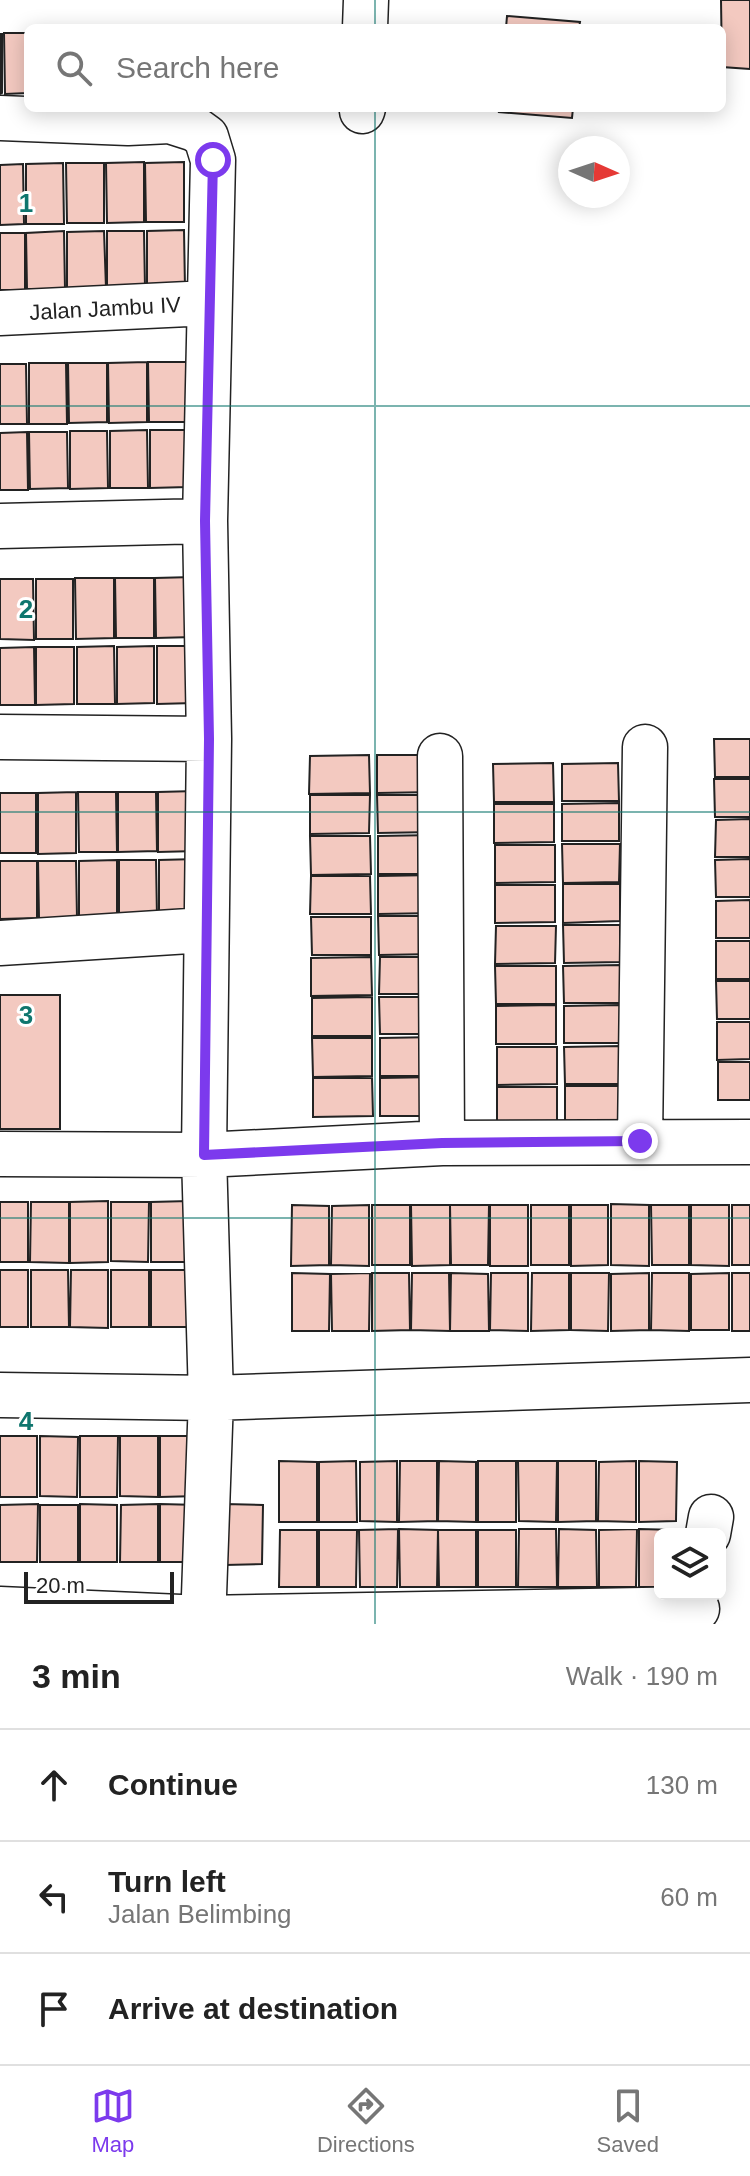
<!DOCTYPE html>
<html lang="en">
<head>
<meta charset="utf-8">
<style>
  :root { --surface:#fff; --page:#f2f2f2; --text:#222; --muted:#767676; --line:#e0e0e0; --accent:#7c3aed }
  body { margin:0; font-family:Helvetica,sans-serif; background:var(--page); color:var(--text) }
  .controls { position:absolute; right:24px; bottom:24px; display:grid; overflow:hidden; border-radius:12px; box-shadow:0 4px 20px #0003 }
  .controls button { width:72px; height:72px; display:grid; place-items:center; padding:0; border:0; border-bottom:2px solid var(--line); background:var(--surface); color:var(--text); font:40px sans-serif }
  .compass { position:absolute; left:558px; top:136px; width:72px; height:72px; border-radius:50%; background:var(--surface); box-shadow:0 4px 20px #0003; rotate:93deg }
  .scale { position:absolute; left:24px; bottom:20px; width:150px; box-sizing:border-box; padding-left:8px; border:4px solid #222; border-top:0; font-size:22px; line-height:28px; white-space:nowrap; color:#222; -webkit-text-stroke:6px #fff; paint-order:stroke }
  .stop { position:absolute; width:24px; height:24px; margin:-18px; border:6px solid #7c3aed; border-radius:50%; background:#fff }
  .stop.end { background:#7c3aed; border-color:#fff; box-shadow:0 2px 8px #0008 }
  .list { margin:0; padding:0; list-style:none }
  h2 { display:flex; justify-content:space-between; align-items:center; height:104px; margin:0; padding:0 32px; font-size:34px }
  h2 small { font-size:26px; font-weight:400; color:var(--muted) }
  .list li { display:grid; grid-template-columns:52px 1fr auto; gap:24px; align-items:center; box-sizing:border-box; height:112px; padding:0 32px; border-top:2px solid var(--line) }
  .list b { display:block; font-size:30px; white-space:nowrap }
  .list p { margin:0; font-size:26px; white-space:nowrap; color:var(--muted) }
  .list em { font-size:26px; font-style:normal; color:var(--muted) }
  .icon { flex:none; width:44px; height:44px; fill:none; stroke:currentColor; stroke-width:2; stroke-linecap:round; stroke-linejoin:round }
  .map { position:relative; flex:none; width:750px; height:1624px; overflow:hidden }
  .search { position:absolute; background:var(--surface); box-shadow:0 4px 20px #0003; left:24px; right:24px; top:24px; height:88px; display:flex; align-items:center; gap:20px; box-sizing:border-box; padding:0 28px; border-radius:12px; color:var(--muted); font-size:30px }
  .sheet { height:440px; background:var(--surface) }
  nav { display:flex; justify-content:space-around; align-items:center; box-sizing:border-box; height:112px; border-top:2px solid var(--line); background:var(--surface); font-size:22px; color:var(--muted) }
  nav a { display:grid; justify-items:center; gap:4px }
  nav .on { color:var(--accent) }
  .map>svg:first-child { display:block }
  .building { fill:#f3c9c0; stroke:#222; stroke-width:2 }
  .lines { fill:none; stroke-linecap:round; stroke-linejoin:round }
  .minor-casing { stroke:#222; stroke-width:47 }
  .minor { stroke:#fff; stroke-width:44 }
  .route { stroke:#7c3aed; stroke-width:10 }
  .grid { fill:none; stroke:#0f766e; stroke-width:2; stroke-opacity:0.55 }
  .labels { text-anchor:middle; stroke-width:6; stroke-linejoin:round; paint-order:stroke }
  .street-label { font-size:22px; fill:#222; stroke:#fff }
  .grid-label { font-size:26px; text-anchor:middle; font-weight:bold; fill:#0f766e; stroke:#fff; stroke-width:6; stroke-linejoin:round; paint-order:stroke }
</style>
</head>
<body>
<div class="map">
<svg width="750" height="1624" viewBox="0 0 750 1624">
  <rect width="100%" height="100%" fill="#fff"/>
  <!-- building -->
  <path class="building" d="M721,0H750V69L722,67Z
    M507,16L580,22L579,28H506Z
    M4,33H28V93L5,94Z
    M0,34H2V93L0,94Z
    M500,108H573L572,118L499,112Z
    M144,162V222L107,223L106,163Z
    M184,162V222H146L145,163Z
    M63,163L64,224H26V164Z
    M66,163H104V223H67Z
    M23,164L24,224L0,225V165Z
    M184,230L185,288H147V231Z
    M64,231L65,289H27L26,233Z
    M104,231L106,288L67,289V232Z
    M107,231H144L145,288L107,289Z
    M0,233H25V290H0Z
    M147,362V422L109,423L108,363Z
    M148,362H186L187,422H149Z
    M29,363H66L67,424H29Z
    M68,363H107V422L69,423Z
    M0,364H26L27,424H0Z
    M147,430L148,488H110V431Z
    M150,430H187L188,487L150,488Z
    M70,431H107L108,488L70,489Z
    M27,432L28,490H0V433Z
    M29,432H67L68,488L30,489Z
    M193,577L194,637L156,638L155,578Z
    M75,578H114V638L76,639Z
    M115,578H154V638H116Z
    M0,579H33L34,640L0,639Z
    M36,579H73V639H36Z
    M114,646L115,704H77V647Z
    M154,646V703L117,704V647Z
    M157,646H194V703L157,704Z
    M34,647L35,705H0V648Z
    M36,647H74V704L36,705Z
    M714,739H750V777H715Z
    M369,755L370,793L309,794L310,756Z
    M377,755H434L435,792L377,793Z
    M553,763L554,802H494L493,764Z
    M618,763L619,801H562V764Z
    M714,779H750V817H715Z
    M196,791L197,851L158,852V792Z
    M76,792V853L38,854V793Z
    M78,792H116L117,852H79Z
    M118,792H156L157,851L118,852Z
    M0,793H36V853H0Z
    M310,795H370L369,833L310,834Z
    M377,795H435L434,832L378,833Z
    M619,803V841H562V804Z
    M494,804H554V842L494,843Z
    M750,819V857H715L716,820Z
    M435,835V874H378V836Z
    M310,836H370L371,874L311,875Z
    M562,844H620L619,882L563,883Z
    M495,845H555V882L495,883Z
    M197,859V917H159V860Z
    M750,859V897H716L715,860Z
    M117,860V918H79V861Z
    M119,860H156L157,917L119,918Z
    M0,861H37V918L0,919Z
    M38,861H76L77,918H39Z
    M435,875L436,913L378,914V876Z
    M311,876H370L371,914H310Z
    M563,884H620V921L563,923Z
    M495,885H555V922L495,923Z
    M750,900V938H716V901Z
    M378,916H436V954L379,955Z
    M311,917H371V955H312Z
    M563,925H620V962L564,963Z
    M496,926H556L555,963L495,964Z
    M716,941H750V979H716Z
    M371,957L372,995L311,996V958Z
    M380,957H436L437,994H379Z
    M621,965L620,1003H564L563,966Z
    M495,966H556V1004H496Z
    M716,981H750V1019H717Z
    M0,995H60V1129H0Z
    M372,997V1036H312V998Z
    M379,997H436L437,1034H380Z
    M556,1005V1044H496V1006Z
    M621,1005V1043H564V1006Z
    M717,1022H750V1059L717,1060Z
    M437,1037V1076H380V1038Z
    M312,1038H372V1076L313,1077Z
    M622,1046V1084H565L564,1047Z
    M497,1047H557V1084L497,1085Z
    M718,1062H750V1100H718Z
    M437,1077L438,1116H380V1078Z
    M313,1078H372L373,1116L313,1117Z
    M565,1086H622V1124H565Z
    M497,1087H557V1124L497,1125Z
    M108,1201V1262L70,1263V1202Z
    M189,1201L188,1262H151V1202Z
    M0,1202H28V1262H0Z
    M31,1202H69V1263L30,1262Z
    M111,1202H149L148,1262L111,1261Z
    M611,1204L649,1205V1266L611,1265Z
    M292,1205L329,1206V1265L291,1266Z
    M369,1205V1266L331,1265L332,1206Z
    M372,1205H410V1265H372Z
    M411,1205H450V1265L412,1266Z
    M450,1205H489L488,1265H451Z
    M490,1205H528V1266H490Z
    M531,1205H569V1265H531Z
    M571,1205H608V1265L571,1266Z
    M651,1205H689V1265H652Z
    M691,1205H729V1266L691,1265Z
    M732,1205H750V1265H732Z
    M0,1270H28V1327H0Z
    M31,1270H68L69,1327H31Z
    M71,1270H108V1328L70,1327Z
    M111,1270H149V1327H111Z
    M151,1270H189L188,1327H151Z
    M292,1273L330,1274L329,1331H292Z
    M370,1273L369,1331H332L331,1274Z
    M372,1273H409L410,1330L372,1331Z
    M412,1273H449L450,1331L411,1330Z
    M451,1273L488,1274L489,1331H450Z
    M491,1273H528V1331L490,1330Z
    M532,1273H569V1330L531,1331Z
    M571,1273H609L608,1331L571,1330Z
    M649,1273V1330L611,1331V1274Z
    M652,1273H689V1331L651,1330Z
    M729,1273V1330H691V1274Z
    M732,1273H750V1331H732Z
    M0,1436H37V1497H0Z
    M40,1436L78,1437L77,1497L40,1496Z
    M80,1436H118L117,1497H80Z
    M120,1436H158V1497L120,1496Z
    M160,1436H197L198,1496L160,1497Z
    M279,1461L317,1462V1522H279Z
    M356,1461L357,1522H319V1462Z
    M397,1461V1522L360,1521V1462Z
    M400,1461H437V1521L399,1522Z
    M439,1461L476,1462V1522L438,1521Z
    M478,1461H516V1522H478Z
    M518,1461H557L556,1522L519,1521Z
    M558,1461H596V1521L558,1522Z
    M636,1461V1522L598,1521L599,1462Z
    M639,1461L677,1462L676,1521L639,1522Z
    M38,1504L37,1562H0V1505Z
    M80,1504L117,1505V1562H80Z
    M158,1504V1562H120L121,1505Z
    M160,1504L198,1505L197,1562H160Z
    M225,1504L263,1505L262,1564L225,1565Z
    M40,1505H78V1562H40Z
    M398,1529L397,1587H360L359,1530Z
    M399,1529L438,1530L437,1587H400Z
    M519,1529H556L557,1587H518Z
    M559,1529L596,1530L597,1587H558Z
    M637,1529L636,1587H599V1530Z
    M639,1529L677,1530V1534H660V1587H639Z
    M280,1530H317V1587H279Z
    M319,1530H357L356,1587H319Z
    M438,1530H476V1587H439Z
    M478,1530H516V1587H478Z"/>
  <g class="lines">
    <defs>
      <path id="minor" d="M365,28L366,0
        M362,111L363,108
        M0,118L128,123L170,121L195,129L206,137L213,160L205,521L209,739L204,1155L211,1398L203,1624
        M0,313L209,303
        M0,526L205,521
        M0,737L209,739
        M440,756L442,1143
        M0,943L205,930
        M640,1141L645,747
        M0,1154L204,1155L442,1143L750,1142
        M0,1395L211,1398L750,1380
        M708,1534L711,1517
        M0,1609L203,1618L697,1609"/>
    </defs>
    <!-- minor casing -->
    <use href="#minor" class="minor-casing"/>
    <!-- minor -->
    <use href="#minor" class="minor"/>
  </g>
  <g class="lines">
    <!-- route -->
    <path class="route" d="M213,160L205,521L209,739L204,1155L442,1143L640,1141"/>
  </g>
  <!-- grid -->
  <path class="grid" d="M375,0V28M375,108V1624M0,406H750M0,812H750M0,1218H750"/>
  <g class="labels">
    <!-- street labels -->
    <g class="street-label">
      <text transform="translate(105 308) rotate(-3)" y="8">Jalan Jambu IV</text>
    </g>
  </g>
  <g class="grid-label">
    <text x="26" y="212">1</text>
    <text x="26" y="618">2</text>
    <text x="26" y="1024">3</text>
    <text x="26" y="1430">4</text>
  </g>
</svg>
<div class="controls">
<button><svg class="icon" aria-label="layers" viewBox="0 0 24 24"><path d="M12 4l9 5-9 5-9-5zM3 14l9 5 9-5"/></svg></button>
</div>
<svg class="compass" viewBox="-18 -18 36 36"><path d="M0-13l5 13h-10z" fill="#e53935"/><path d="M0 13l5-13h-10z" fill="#767676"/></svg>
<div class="scale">20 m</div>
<div class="stop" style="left:213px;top:160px"></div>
<div class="stop end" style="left:640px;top:1141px"></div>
<div class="search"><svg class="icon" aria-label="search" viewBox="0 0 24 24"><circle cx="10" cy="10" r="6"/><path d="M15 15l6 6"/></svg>Search here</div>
</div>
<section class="sheet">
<h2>3 min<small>Walk · 190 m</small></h2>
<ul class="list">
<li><svg class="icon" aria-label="ahead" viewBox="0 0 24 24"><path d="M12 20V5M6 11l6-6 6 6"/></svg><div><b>Continue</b></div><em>130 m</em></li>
<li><svg class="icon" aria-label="left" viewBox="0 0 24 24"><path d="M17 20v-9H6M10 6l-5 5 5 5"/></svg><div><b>Turn left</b><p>Jalan Belimbing</p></div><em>60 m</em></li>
<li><svg class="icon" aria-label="arrive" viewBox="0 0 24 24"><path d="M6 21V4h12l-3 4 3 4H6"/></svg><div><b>Arrive at destination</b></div></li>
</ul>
</section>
<nav>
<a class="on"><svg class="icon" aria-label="map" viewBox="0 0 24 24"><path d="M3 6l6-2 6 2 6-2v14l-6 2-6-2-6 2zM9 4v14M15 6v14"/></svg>Map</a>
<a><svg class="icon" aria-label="directions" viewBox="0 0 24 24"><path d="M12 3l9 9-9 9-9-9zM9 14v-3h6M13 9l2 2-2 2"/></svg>Directions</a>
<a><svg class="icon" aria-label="saved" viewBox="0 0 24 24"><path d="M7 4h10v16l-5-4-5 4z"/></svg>Saved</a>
</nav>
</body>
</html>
